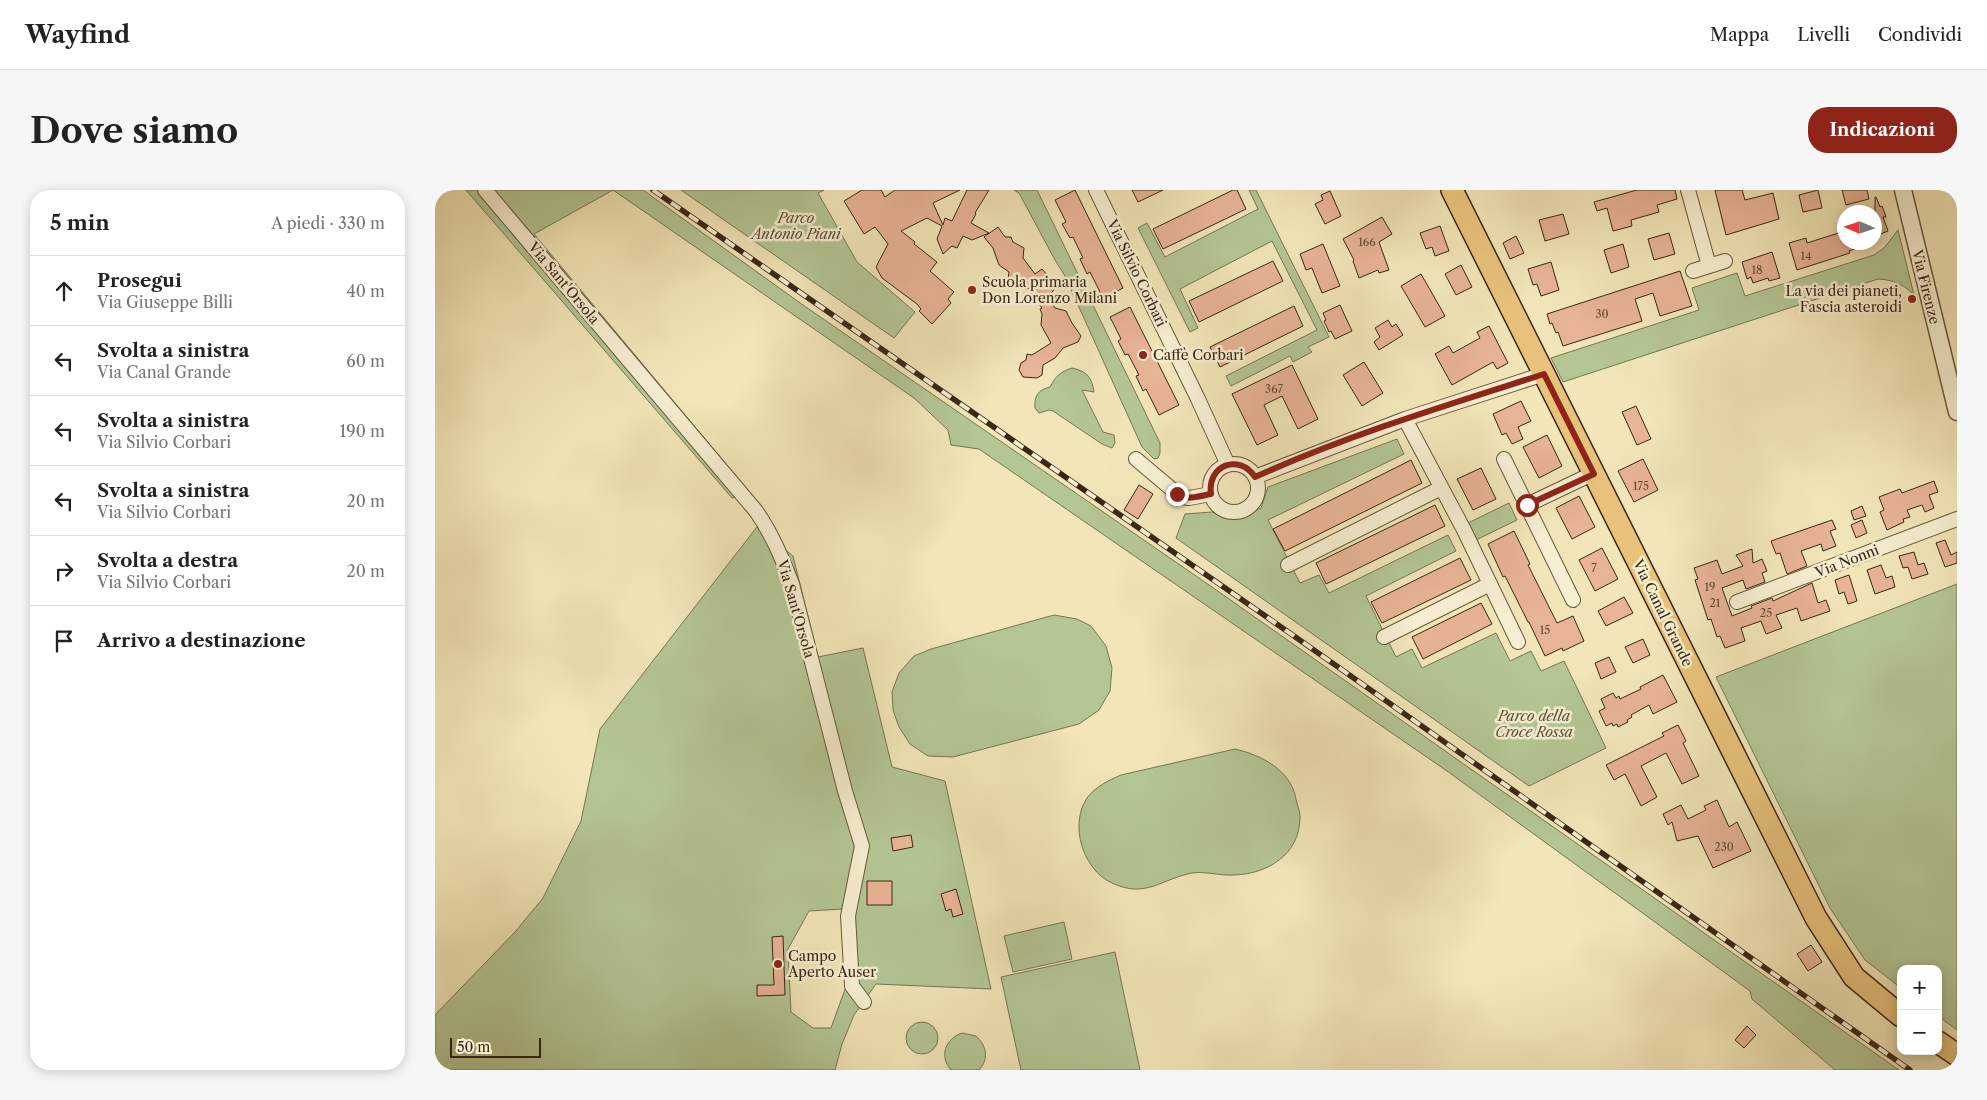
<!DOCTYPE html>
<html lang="it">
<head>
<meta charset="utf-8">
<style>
  :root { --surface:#fff; --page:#f6f6f6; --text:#222; --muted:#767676; --line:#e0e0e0; --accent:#8f2418 }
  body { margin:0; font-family:"Libre Caslon Text",serif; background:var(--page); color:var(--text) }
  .controls { position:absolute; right:15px; bottom:15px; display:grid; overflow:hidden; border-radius:10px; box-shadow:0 2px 12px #0003 }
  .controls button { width:45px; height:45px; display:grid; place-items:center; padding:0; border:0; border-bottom:1px solid var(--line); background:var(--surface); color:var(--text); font:25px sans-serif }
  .compass { position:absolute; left:1402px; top:15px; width:45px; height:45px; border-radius:50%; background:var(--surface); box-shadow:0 2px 12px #0003; rotate:273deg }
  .scale { position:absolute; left:15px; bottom:12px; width:91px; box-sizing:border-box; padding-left:5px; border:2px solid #392713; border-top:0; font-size:14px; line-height:18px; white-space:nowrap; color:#392713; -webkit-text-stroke:4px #f7efd1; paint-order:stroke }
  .stop { position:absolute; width:15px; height:15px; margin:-11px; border:4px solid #8f2418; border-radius:50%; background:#fff }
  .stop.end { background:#8f2418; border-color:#fff; box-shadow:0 1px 5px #0008 }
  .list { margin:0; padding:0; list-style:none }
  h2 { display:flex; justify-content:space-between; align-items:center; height:65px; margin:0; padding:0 20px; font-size:21px }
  h2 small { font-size:16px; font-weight:400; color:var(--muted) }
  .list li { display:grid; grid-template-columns:32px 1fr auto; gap:15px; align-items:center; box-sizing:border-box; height:70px; padding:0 20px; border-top:1px solid var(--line) }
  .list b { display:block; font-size:19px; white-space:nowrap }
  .list p { margin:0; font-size:16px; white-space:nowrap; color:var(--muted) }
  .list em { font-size:16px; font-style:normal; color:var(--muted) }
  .icon { flex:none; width:28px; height:28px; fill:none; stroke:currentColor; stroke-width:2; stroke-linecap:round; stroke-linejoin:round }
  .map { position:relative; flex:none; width:1522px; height:880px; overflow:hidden; border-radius:20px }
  header { display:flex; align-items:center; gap:30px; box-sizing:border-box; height:70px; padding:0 25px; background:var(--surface); border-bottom:1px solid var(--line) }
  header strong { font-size:24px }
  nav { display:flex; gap:28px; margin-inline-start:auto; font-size:18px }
  .intro { display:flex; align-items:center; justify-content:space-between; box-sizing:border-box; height:120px; padding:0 30px }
  h1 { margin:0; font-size:35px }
  .button { padding:12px 22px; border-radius:20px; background:var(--accent); color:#fff; font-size:18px; font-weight:700 }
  main { display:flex; gap:30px; padding:0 30px }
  aside { flex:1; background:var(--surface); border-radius:20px; box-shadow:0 2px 12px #0003 }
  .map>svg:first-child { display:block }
  .green { fill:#b4c694; stroke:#767654; fill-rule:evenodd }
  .building { fill:#e7b495; stroke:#392713 }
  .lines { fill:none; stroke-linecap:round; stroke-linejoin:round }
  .minor-casing { stroke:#67573c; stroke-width:16 }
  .tertiary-casing { stroke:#67573c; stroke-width:19 }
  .primary-casing { stroke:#392713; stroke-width:24 }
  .minor { stroke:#f7efd1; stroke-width:14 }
  .tertiary { stroke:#f7efd1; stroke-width:16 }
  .primary { stroke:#e9c37c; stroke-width:21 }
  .rail-casing { stroke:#392713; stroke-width:5.5 }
  .rail { stroke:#f7efd1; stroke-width:4; stroke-dasharray:11; stroke-linecap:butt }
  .route { stroke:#8f2418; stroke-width:6 }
  .poi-dot { fill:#8f2418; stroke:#f7efd1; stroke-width:2 }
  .labels { text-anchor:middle; stroke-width:5; stroke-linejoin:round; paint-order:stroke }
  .number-label { font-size:11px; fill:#644a34 }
  .park-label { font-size:14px; font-style:italic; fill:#584f33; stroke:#f7efd1 }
  .street-label { font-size:14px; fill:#392713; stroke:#f7efd1 }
  .poi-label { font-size:14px; fill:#392713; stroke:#f7efd1; text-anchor:start }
</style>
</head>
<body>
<header>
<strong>Wayfind</strong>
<nav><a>Mappa</a><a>Livelli</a><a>Condividi</a></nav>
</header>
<div class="intro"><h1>Dove siamo</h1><a class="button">Indicazioni</a></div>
<main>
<aside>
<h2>5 min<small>A piedi · 330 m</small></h2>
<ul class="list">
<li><svg class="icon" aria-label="ahead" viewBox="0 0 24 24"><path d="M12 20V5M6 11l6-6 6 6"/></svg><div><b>Prosegui</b><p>Via Giuseppe Billi</p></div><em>40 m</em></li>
<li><svg class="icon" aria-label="left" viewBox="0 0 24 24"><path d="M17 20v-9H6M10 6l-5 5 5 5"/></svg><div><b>Svolta a sinistra</b><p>Via Canal Grande</p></div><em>60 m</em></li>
<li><svg class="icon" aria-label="left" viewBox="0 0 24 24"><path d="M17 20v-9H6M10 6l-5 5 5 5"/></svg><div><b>Svolta a sinistra</b><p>Via Silvio Corbari</p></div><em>190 m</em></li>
<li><svg class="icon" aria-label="left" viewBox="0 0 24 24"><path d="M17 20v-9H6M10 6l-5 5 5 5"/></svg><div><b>Svolta a sinistra</b><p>Via Silvio Corbari</p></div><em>20 m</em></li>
<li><svg class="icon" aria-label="right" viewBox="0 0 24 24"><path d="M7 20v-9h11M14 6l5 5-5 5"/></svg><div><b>Svolta a destra</b><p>Via Silvio Corbari</p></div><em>20 m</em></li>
<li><svg class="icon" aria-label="arrive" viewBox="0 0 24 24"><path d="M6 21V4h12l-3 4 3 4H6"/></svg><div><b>Arrivo a destinazione</b></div></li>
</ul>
</aside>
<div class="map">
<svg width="1522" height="880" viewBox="0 0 1522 880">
  <rect width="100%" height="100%" fill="#f2e6b8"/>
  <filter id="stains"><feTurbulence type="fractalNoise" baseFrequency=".004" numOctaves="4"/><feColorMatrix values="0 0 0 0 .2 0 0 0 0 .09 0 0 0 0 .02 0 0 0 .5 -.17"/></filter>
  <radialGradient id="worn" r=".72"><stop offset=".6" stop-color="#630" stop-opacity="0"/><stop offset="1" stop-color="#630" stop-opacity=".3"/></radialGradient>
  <!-- green -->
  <path class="green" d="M31,0H208L368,115L777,397L1464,880H1400L1317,809L1315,801L1012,581L544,259L516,255L513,240L479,208L178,0L99,44L316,304L297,308Z
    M246,0H389L383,3L422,72L480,122L459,148Z
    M579,0H602L725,253V263L723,268L719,269L707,257L630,86L620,70L584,3Z
    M814,0H821L894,147L873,157L877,162L858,172L855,166L796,196L791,186L882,140L837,51L745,99L763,138L755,142L703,38L712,33L730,67L823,19Z
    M1463,40L1479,105C1468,94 1459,90 1443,89L1128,192L1116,168L1264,120L1257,98L1302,83L1310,106L1439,65L1449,58Z
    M637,178C652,181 657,188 659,202L647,200L668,242L679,245L680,253L677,258L667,254L618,221L614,220L604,223L600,218C599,206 603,200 615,197C621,186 625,182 637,178Z
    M962,249L969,264L833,330L865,393L884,385L894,403L1013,345L1021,361L931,406L961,467L977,459L987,478L1061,443L1075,471L1096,461L1106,481L1129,471L1171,558L1094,596L741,348L750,324L777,322L802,329L826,318L833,297Z
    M1074,313L1082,330L1041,350L1033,333Z
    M322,337L358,366L383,467L428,458L457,577L510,591L556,799L441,794L419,825L407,854L400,880H0V825L80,742L108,708L146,631L165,539ZM407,719L412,794L396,838H378L356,822L353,759L374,721Z
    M1522,394V840L1503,826V779H1466V798L1430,770L1395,718L1281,487Z
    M619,425L642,429L656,436L671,456L677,478L675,501L664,520L644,534L518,567L493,566L475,554L464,537L458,520L457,502L464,483L479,466L496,459Z
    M800,559C826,565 856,580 861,609C862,615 865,621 865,627C865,665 832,684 799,685C785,686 771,681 757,683C726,689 711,709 677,693C648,680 634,635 652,608C660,597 674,590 686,585Z
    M629,732L637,769L578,782L569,746Z
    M680,762L705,880H586L566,787Z
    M471 848a16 16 0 1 1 32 0a16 16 0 1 1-32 0Z
    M527,843L541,846C552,856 554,869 544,880H516C504,866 510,849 527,843Z"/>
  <!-- building -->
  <path class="building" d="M427,0H446L450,7L460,0H525L498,13L508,35L510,28L517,31L532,0H554L540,23L541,24L536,33L554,43L537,50L528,46L522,58L517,56L508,64L502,49L507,36L492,28L466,41L480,52L479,54L502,72L495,81L519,102L513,109L516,113L497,134L484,121L486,119L482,114L447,88L441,77L453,54L440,37L429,44L409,11Z
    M640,0L688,98L668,108L655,82L652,84L645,69L648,68L638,47L635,48L627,34L631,32L620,10Z
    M697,0H728L703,12Z
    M798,0H802L811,19L728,59L718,39Z
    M1202,0H1240L1242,9L1222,15L1224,22L1196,30L1197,36L1178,41L1172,18L1162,21L1159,12Z
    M1280,0H1307L1310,10L1338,3L1344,29L1291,45Z
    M1383,0L1387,18L1368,22L1364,5Z
    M1407,0H1432L1434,9L1411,15Z
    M895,1L906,26L890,34L880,14L888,10L886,5Z
    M1440,7H1441L1445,17L1447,16L1451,27H1448L1453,41L1440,46Z
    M1128,24L1134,44L1110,51L1104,30Z
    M947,27L957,44L944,52L954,80L944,83L943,80L924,88L918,71L919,70L908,49Z
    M1005,36L1014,61L1000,66L997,57L991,59L985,43Z
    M563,37L570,47H576L578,52L589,58L588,68L600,84L607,79L622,96L613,107L620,118L631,121L637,133L646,146L643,152L628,158L620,168L608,175L607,185L602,188L588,187L584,180L586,173L591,170L592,164L597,165L616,153L606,135L607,124L605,119L607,118L593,98L590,99L583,90L573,89L574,82L564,75L558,58L549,47Z
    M1410,41V52H1433V54L1414,61L1415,63L1362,80L1354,53L1371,48L1372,53Z
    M1234,43L1240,64L1219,70L1213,49Z
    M1081,46L1089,63L1075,69L1068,53Z
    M888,54L905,96L887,103L877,78L871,80L865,64Z
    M1188,54L1194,77L1176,83L1169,60Z
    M1337,62L1345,88L1334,91L1333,88L1318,93L1316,87L1312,89L1307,72Z
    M838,71L848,91L764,132L754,111Z
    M1116,72L1124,100L1106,106L1102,94L1098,95L1093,79Z
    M1026,75L1037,97L1021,105L1010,84Z
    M1245,81L1257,116L1225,126L1218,103L1200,109L1207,131L1128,156L1123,142L1121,143L1117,133L1115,134L1112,124Z
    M986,84L1010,126L990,137L966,96Z
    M905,115L917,141L900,149L896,141L894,142L889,131L891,130L888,123Z
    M859,116L868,136L785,177L775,157Z
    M695,117L744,215L724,225L711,199L708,201L701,186L704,185L693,164L690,165L683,151L686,149L675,127Z
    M953,130L957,137L961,134L968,145L944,160L939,152L945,147L940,138Z
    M1054,136L1073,173L1062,179L1058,172L1017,195L1000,164L1014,156L1018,163L1045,148L1042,142Z
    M929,172L948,203L927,216L908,185Z
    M857,175L883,229L863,239L847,206L829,215L843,245L822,255L797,204Z
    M1086,211L1096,231L1083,237L1088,249L1077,254L1071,243L1067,245L1058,224Z
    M1201,216L1216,249L1202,255L1187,222Z
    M1112,245L1127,276L1104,288L1088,257Z
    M1208,269L1223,300L1199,312L1183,281Z
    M976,270L987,293L850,361L838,339Z
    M1046,278L1061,309L1038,320L1022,289Z
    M1499,291L1503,302L1494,305L1499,318L1490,322L1487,315L1472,320L1475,327L1468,329L1469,332L1452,340L1445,322L1449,320L1444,307L1465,299L1467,303Z
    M704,295L718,304L703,329L689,320Z
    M1144,306L1160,337L1137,349L1121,318Z
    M1000,315L1010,336L891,394L881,373Z
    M1427,316L1431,326L1419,330L1416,321Z
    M1397,330L1401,339L1395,341L1401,356L1388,361L1386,354L1366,361L1372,376L1352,384L1345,363L1341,364L1336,351Z
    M1427,330L1432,343L1421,348L1416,335Z
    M1079,341L1095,374L1093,375L1122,433L1138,426L1149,451L1128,461L1127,458L1110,466L1094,432H1093L1070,386L1068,387L1053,354Z
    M1510,350L1516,365L1522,362V373L1510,377L1501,353Z
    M1167,358L1183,389L1160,401L1144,370Z
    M1317,359L1318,373L1327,369L1332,381L1327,383L1330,392L1311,399L1308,390L1287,398L1297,426L1317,418L1316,416L1337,408L1338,411L1377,393L1383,413L1391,410L1395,421L1366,431L1362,418L1341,425L1347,438L1331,444L1326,431L1306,438L1310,451L1290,458L1285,446L1282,447L1276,429L1273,430L1260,390L1263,389L1259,378L1282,370L1287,384L1308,376L1301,365Z
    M1479,362L1483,375L1489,373L1493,384L1477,389L1473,377L1468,378L1464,366Z
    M1025,368L1036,390L947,433L936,412Z
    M1446,375L1451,388L1457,386L1460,397L1440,404L1432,380Z
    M1414,385L1422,411L1413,414L1409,402L1404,404L1400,390Z
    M1189,407L1198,423L1171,436L1163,421Z
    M1046,413L1057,434L988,469L977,447Z
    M1208,449L1215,465L1198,473L1190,457Z
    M1174,467L1181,482L1166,489L1160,473Z
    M1228,485L1242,512L1218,524L1214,515L1196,525L1197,527L1192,530L1193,532L1183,537L1182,534L1178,536L1177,533L1171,536L1164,521L1170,518L1166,509L1178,503L1181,508L1184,506L1185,509L1206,499L1205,497Z
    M1243,535L1251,551L1248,553L1264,586L1247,594L1231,563L1206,576L1222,607L1206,616L1190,584L1179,590L1171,575L1229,546L1227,543Z
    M1282,610L1294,637L1302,632L1316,661L1278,678L1263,646L1242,651L1237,632L1233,635L1228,624L1246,615L1253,629L1271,620L1269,616Z
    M476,645L478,657L458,661L456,648Z
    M432,691H457V715H432Z
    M521,699L528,724L518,727L516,719L511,721L506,704Z
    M348,746L350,805L322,806V795H339L337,747Z
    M1376,755L1387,772L1373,781L1362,764Z
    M1312,836L1321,845L1309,858L1300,850Z"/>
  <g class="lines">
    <defs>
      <path id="minor" d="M50,0L321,321C337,344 347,368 357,394L410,601L427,656L413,726L417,796L429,812
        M661,0L763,209L793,275
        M1253,0L1274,76L1290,71
        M1258,81L1274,76
        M970,229L1029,340L1083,452
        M701,269L746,307L754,308L776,304
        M1069,269L1138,410
        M775 298a24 24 0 1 1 48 0a24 24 0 1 1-48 0Z
        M820,287L970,229L1109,184
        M1092,315L1159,283
        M853,375L1006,298
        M1302,412L1522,329
        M949,447L1055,394"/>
      <path id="tertiary" d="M1468,0L1522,222"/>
      <path id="primary" d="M1017,0L1381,728L1419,787L1466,826
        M1503,852L1522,865"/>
    </defs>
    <!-- minor casing -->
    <use href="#minor" class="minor-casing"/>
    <!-- tertiary casing -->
    <use href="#tertiary" class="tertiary-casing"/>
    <!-- primary casing -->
    <use href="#primary" class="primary-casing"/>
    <!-- minor -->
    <use href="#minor" class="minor"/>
    <!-- tertiary -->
    <use href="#tertiary" class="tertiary"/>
    <!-- primary -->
    <use href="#primary" class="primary"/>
    <defs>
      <path id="rail" d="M218,0L859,446L1475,880"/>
    </defs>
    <!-- rail casing -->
    <use href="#rail" class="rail-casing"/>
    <!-- rail -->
    <use href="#rail" class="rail"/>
  </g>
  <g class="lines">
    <!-- route -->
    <path class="route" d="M742,304C752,311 764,306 776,304C772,275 804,263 820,287C913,245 1012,215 1109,184L1159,284L1092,315"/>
  </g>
  <!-- markers -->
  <g class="poi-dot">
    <circle cx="537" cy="100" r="5"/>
    <circle cx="1477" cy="109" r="5"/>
    <circle cx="708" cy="165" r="5"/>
    <circle cx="343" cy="774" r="5"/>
  </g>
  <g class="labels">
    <!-- number labels -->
    <g class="number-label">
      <text x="932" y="56">166</text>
      <text x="1371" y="70">14</text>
      <text x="1322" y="84">18</text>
      <text x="1167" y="128">30</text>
      <text x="839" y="203">367</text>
      <text x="1206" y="300">175</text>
      <text x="1159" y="382">7</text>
      <text x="1275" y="401">19</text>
      <text x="1280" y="417">21</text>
      <text x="1331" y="427">25</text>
      <text x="1110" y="444">15</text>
      <text x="1289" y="661">230</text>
    </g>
    <!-- park labels -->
    <g class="park-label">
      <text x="361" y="33">Parco<tspan x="361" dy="16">Antonio Piani</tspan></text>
      <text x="1099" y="531">Parco della<tspan x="1099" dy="16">Croce Rossa</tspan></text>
    </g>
    <!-- street labels -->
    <g class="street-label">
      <text transform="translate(702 83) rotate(64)" y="5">Via Silvio Corbari</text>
      <text transform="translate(129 93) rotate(50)" y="5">Via Sant'Orsola</text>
      <text transform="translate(1491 97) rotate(76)" y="5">Via Firenze</text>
      <text transform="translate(1412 371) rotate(-21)" y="5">Via Nonni</text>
      <text transform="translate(361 419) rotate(74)" y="5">Via Sant'Orsola</text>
      <text transform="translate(1228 423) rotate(64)" y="5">Via Canal Grande</text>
    </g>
    <!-- poi labels -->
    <g class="poi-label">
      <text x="547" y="97">Scuola primaria<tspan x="547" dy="16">Don Lorenzo Milani</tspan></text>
      <text x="1467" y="106" text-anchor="end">La via dei pianeti,<tspan x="1467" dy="16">Fascia asteroidi</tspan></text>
      <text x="718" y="170">Caffè Corbari</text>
      <text x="353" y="771">Campo<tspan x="353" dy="16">Aperto Auser</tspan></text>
    </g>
  </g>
  <rect width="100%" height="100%" filter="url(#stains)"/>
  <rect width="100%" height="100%" fill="url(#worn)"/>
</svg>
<div class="controls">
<button>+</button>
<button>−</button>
</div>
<svg class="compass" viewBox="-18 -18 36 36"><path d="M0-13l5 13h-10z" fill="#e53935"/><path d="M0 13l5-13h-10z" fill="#767676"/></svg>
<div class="scale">50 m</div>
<div class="stop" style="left:1092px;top:315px"></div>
<div class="stop end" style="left:742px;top:304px"></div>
</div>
</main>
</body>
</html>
